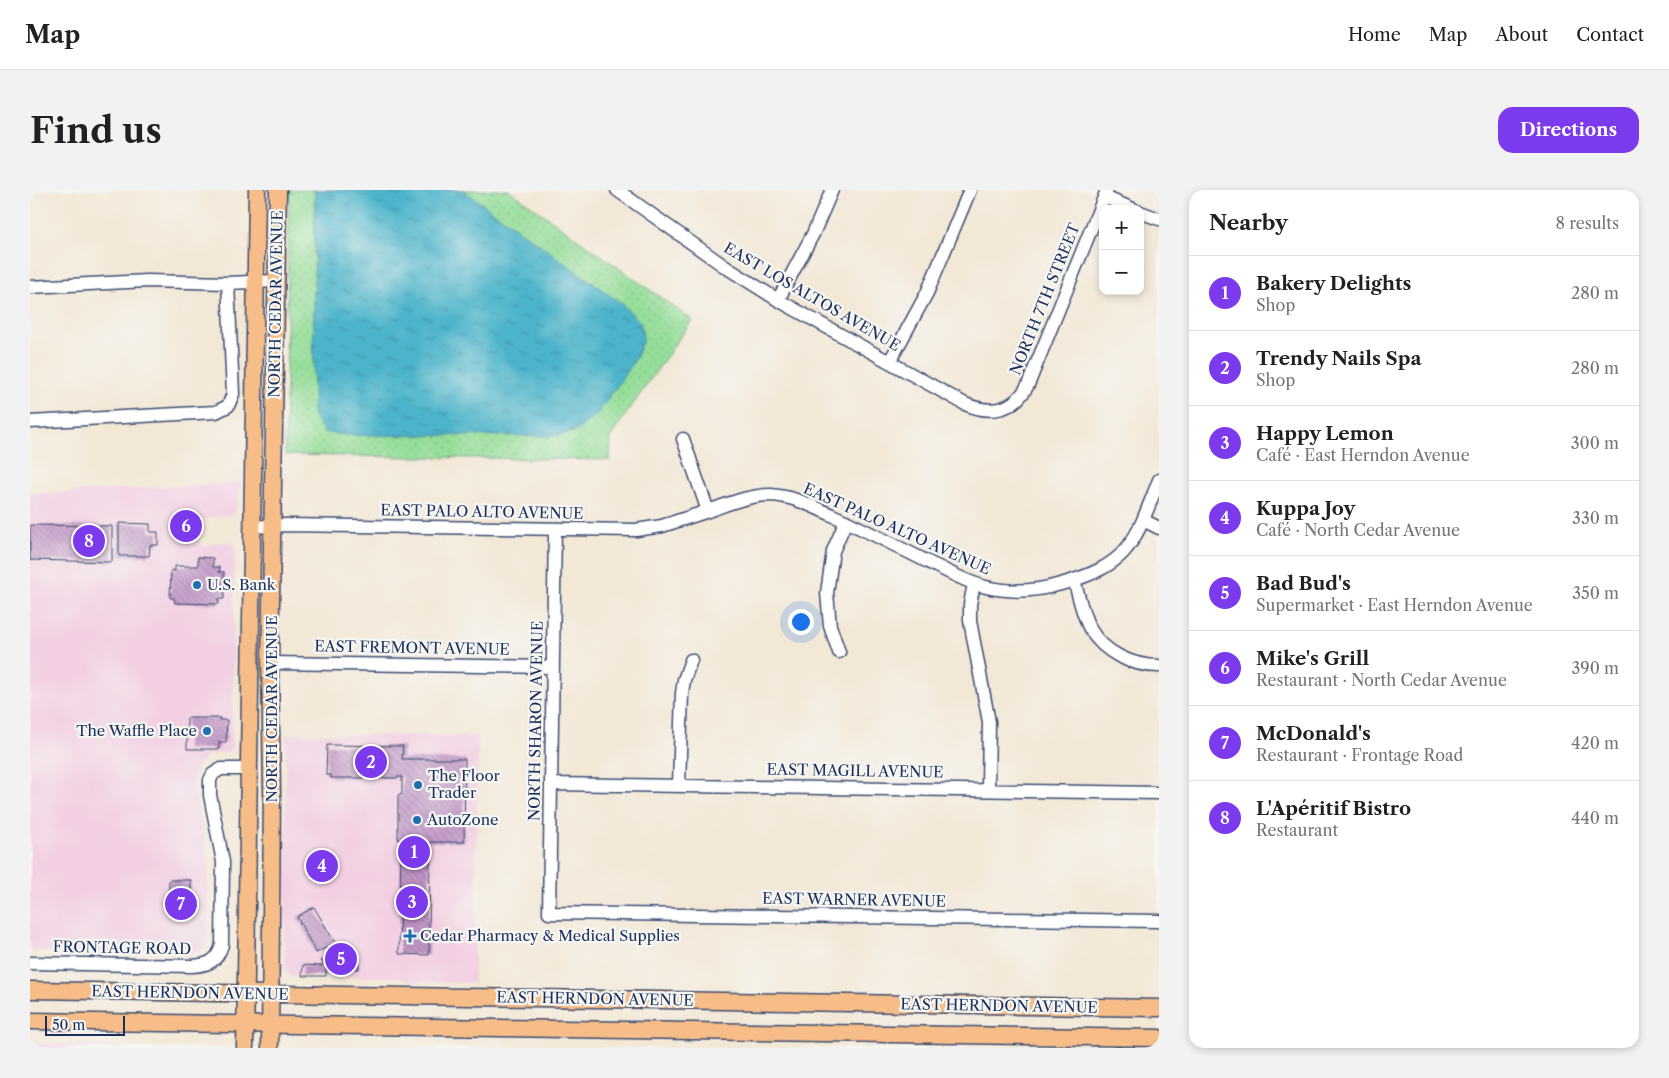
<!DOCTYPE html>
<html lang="en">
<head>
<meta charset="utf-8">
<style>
  :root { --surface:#fff; --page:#f2f2f2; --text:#202124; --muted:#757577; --line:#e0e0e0; --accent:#7c3aed }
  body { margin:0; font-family:"Libre Caslon Text",serif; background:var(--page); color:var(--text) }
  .controls { position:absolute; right:15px; top:15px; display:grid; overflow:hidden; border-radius:10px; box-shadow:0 2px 8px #0003 }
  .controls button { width:45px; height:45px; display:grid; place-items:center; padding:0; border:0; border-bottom:1px solid var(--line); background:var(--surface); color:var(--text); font:25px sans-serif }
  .scale { position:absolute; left:15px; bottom:12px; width:80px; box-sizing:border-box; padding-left:5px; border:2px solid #1b2f5e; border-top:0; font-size:14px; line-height:18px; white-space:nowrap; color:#1b2f5e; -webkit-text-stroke:4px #f6f6f2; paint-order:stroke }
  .you { position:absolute; left:770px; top:431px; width:18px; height:18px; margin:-12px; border:4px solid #fff; border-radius:50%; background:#1a73e8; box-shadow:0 0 0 8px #1a73e833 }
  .badge { display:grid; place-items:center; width:32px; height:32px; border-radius:50%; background:var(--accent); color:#fff; font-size:16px; font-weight:700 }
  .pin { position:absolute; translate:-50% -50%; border:2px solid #fff; box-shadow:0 1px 5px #0006 }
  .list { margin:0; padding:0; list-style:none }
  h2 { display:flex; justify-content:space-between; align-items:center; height:65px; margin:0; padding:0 20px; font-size:21px }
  h2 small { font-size:16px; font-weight:400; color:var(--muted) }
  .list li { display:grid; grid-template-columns:32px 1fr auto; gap:15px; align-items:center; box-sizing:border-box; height:75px; padding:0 20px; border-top:1px solid var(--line) }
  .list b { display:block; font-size:19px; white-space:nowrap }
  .list p { margin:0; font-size:16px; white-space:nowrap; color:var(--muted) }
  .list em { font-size:16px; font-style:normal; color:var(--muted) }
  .map { position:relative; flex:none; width:1129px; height:858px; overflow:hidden; border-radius:15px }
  header { display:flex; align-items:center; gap:30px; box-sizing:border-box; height:70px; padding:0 25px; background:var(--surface); border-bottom:1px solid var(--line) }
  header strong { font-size:24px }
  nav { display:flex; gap:28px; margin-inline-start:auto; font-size:18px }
  .intro { display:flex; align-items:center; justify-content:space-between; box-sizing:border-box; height:120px; padding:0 30px }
  h1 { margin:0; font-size:35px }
  .button { padding:12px 22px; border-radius:15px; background:var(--accent); color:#fff; font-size:18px; font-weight:700 }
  main { display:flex; gap:30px; padding:0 30px }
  aside { flex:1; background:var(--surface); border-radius:15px; box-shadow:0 2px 8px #0003 }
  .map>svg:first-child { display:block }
  .built { fill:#f2cfe2 }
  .grass { fill:url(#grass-dots); stroke:#58867c }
  .water { fill:url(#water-ripples); stroke:#347294 }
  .building { fill:url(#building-back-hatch) }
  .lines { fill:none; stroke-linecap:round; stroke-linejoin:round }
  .minor-casing { stroke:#3b4b70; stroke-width:15 }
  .major-casing { stroke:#3b4b70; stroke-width:19 }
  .minor { stroke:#fff; stroke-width:12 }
  .major { stroke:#f7bd88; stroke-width:16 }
  .poi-dot { fill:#1f6fb2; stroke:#f6f6f2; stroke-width:2 }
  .labels { text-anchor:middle; stroke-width:4.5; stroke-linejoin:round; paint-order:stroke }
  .street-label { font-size:15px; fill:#1b2f5e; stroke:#f6f6f2 }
  .poi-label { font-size:15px; fill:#1b2f5e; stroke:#f6f6f2; text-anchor:start }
</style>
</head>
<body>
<header>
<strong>Map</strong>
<nav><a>Home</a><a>Map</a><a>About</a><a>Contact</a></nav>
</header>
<div class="intro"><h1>Find us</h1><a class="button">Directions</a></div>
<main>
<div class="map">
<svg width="1129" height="858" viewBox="0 0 1129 858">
  <defs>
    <pattern id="grass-dots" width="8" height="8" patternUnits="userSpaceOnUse" patternTransform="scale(1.25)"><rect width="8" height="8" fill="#95de99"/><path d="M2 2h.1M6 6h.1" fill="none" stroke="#80bf86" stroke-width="1.8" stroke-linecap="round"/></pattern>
    <pattern id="water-ripples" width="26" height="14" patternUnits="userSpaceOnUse" patternTransform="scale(1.25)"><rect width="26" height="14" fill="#4cb4ca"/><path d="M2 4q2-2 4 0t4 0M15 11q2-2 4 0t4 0" fill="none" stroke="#3e93a7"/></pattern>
    <pattern id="building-back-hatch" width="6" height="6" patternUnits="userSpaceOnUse" patternTransform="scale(1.25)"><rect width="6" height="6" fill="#c296c7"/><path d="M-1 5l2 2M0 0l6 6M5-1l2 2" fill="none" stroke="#9d7ba5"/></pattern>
  </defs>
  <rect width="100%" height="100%" fill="#f6f6f2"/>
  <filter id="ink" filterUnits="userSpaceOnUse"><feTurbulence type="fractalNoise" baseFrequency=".02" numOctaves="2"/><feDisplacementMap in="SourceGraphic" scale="10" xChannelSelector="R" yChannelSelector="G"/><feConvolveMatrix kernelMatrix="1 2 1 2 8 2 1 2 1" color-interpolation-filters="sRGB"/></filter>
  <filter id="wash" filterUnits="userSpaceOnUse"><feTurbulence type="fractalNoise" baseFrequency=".0096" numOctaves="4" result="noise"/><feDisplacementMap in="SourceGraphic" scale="20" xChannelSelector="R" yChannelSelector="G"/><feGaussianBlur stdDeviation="1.12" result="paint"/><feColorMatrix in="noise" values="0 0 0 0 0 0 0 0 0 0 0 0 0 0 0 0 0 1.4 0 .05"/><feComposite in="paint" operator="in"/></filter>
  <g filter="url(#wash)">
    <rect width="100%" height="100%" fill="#f3e7d5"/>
    <!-- built -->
    <path class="built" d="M211,293L206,320L201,325L181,327L159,335L173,357L185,353L196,352H200L205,357L202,558L197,563H188L177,566L168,575L165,586V605L179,672L177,753L171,760L166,762L0,761V304Z
      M256,544L448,546L444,793L384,792L366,787L262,786L255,779Z
      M0,854L73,855L87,858H0Z"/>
    <!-- grass -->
    <path class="grass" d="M259,0H479L662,130L581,246L580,270L255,265Z"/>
    <!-- water -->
    <path class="water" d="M285,0H433L592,114L610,132L613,148L606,168L568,223L546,241L524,246L315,245L294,242L283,224Z"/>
    <g id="blocks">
      <!-- building -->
      <path class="building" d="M156,331L160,337L155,340L151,334Z
        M89,333L120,334V342H128V355H120L119,366H89Z
        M0,335L82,336V372L0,370Z
        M168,367L183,368V377H190L189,382H194V409H188L189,414L145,413L144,408H140L141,380L145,381V376H168Z
        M157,528H190L189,530H197L196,552H189V559H157Z
        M297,555L373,556L372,569H435L434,652H400L399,765L369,764L371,656H372V652L368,649V605L372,604V587H367V588H301V585H296Z
        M288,672H295V681H288Z
        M139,690H161V703H163V728H160V724H138Z
        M284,717L305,753L286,763L267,727Z
        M313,755L314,757L321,755L326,766L328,767L329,779H296V786H272L273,775L292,776L293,772L291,771L296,768V766Z"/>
    </g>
  </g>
  <g filter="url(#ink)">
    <use href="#blocks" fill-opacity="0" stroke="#3b4b70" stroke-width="1"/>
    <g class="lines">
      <defs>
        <path id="minor" d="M587,0L694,76L748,110L935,214C961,225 984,221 998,195L1077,0
          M1074,7L1103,19
          M1110,22L1129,29
          M0,97L117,91L198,93L247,91
          M748,110L783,44L802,0
          M860,171L897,103L940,0
          M0,232L186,222L198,216L203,204L198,93
          M653,249L678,321C698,314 719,305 741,305C762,306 782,316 802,325C836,340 870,358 904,375C921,383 938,393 956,397C981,403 1007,401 1031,394C1101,374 1104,353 1129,290
          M1113,330L1129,338
          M221,337L255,335L606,340L632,336L678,321
          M525,339L519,723L1129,731
          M1044,390C1049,406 1052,424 1060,439C1074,463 1102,476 1129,476
          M944,394L940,414V431L959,532L958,599
          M809,462L800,436L797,403L803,361L816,331
          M240,473L523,477
          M521,594L1129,603
          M649,595L652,503L654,490L661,470
          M0,773L162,776C178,775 187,772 192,755L193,672L180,605V590L183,584L191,579H220"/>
        <path id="major" d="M0,800L1129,818
          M0,831L1129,848
          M215,858L227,0
          M240,858L242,602L240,473L248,0"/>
      </defs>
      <!-- minor casing -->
      <use href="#minor" class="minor-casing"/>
      <!-- major casing -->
      <use href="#major" class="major-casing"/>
      <!-- minor -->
      <use href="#minor" class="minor"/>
      <!-- major -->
      <use href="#major" class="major"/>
    </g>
  </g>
  <!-- markers -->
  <g class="poi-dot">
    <circle cx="167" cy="395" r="5"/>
    <circle cx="177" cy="541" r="5"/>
    <circle cx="388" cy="595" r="5"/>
    <circle cx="387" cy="630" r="5"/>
    <path d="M377.5 738.5h5v5h5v5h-5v5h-5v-5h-5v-5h5z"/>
  </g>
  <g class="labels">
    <!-- street labels -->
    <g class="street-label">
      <text transform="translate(782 107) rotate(30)" y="5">EAST LOS ALTOS AVENUE</text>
      <text transform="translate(1015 109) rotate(-68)" y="5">NORTH 7TH STREET</text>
      <text transform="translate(246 114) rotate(-89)" y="5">NORTH CEDAR AVENUE</text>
      <text transform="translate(452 322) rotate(1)" y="5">EAST PALO ALTO AVENUE</text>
      <text transform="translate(867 339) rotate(24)" y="5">EAST PALO ALTO AVENUE</text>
      <text transform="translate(382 458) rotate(1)" y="5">EAST FREMONT AVENUE</text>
      <text transform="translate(242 519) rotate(-90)" y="5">NORTH CEDAR AVENUE</text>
      <text transform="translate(506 531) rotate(-89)" y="5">NORTH SHARON AVENUE</text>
      <text transform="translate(825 581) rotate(1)" y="5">EAST MAGILL AVENUE</text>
      <text transform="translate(824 710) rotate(1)" y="5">EAST WARNER AVENUE</text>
      <text transform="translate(92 758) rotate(1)" y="5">FRONTAGE ROAD</text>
      <text transform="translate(160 803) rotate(1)" y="5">EAST HERNDON AVENUE</text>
      <text transform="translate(565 809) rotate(1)" y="5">EAST HERNDON AVENUE</text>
      <text transform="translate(969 816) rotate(1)" y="5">EAST HERNDON AVENUE</text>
    </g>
    <!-- poi labels -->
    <g class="poi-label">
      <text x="177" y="400">U.S. Bank</text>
      <text x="167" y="546" text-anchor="end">The Waffle Place</text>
      <text x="398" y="591">The Floor<tspan x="398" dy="17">Trader</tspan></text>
      <text x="397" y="635">AutoZone</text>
      <text x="390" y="751">Cedar Pharmacy &amp; Medical Supplies</text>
    </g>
  </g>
</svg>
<div class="controls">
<button>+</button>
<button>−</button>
</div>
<div class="scale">50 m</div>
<div class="you"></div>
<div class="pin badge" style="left:384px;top:662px">1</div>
<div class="pin badge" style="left:341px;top:572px">2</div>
<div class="pin badge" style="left:382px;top:712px">3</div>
<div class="pin badge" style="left:292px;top:676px">4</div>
<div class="pin badge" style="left:311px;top:769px">5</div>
<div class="pin badge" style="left:156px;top:336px">6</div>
<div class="pin badge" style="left:151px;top:714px">7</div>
<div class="pin badge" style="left:59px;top:351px">8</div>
</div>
<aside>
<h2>Nearby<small>8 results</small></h2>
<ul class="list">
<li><span class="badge">1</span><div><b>Bakery Delights</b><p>Shop</p></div><em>280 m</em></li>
<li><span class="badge">2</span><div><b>Trendy Nails Spa</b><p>Shop</p></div><em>280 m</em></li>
<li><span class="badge">3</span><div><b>Happy Lemon</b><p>Café · East Herndon Avenue</p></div><em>300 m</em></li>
<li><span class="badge">4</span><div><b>Kuppa Joy</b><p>Café · North Cedar Avenue</p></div><em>330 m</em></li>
<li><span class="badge">5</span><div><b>Bad Bud's</b><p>Supermarket · East Herndon Avenue</p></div><em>350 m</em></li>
<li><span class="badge">6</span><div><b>Mike's Grill</b><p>Restaurant · North Cedar Avenue</p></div><em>390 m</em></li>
<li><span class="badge">7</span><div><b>McDonald's</b><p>Restaurant · Frontage Road</p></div><em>420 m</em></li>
<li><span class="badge">8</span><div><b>L'Apéritif Bistro</b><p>Restaurant</p></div><em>440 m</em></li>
</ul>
</aside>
</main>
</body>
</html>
